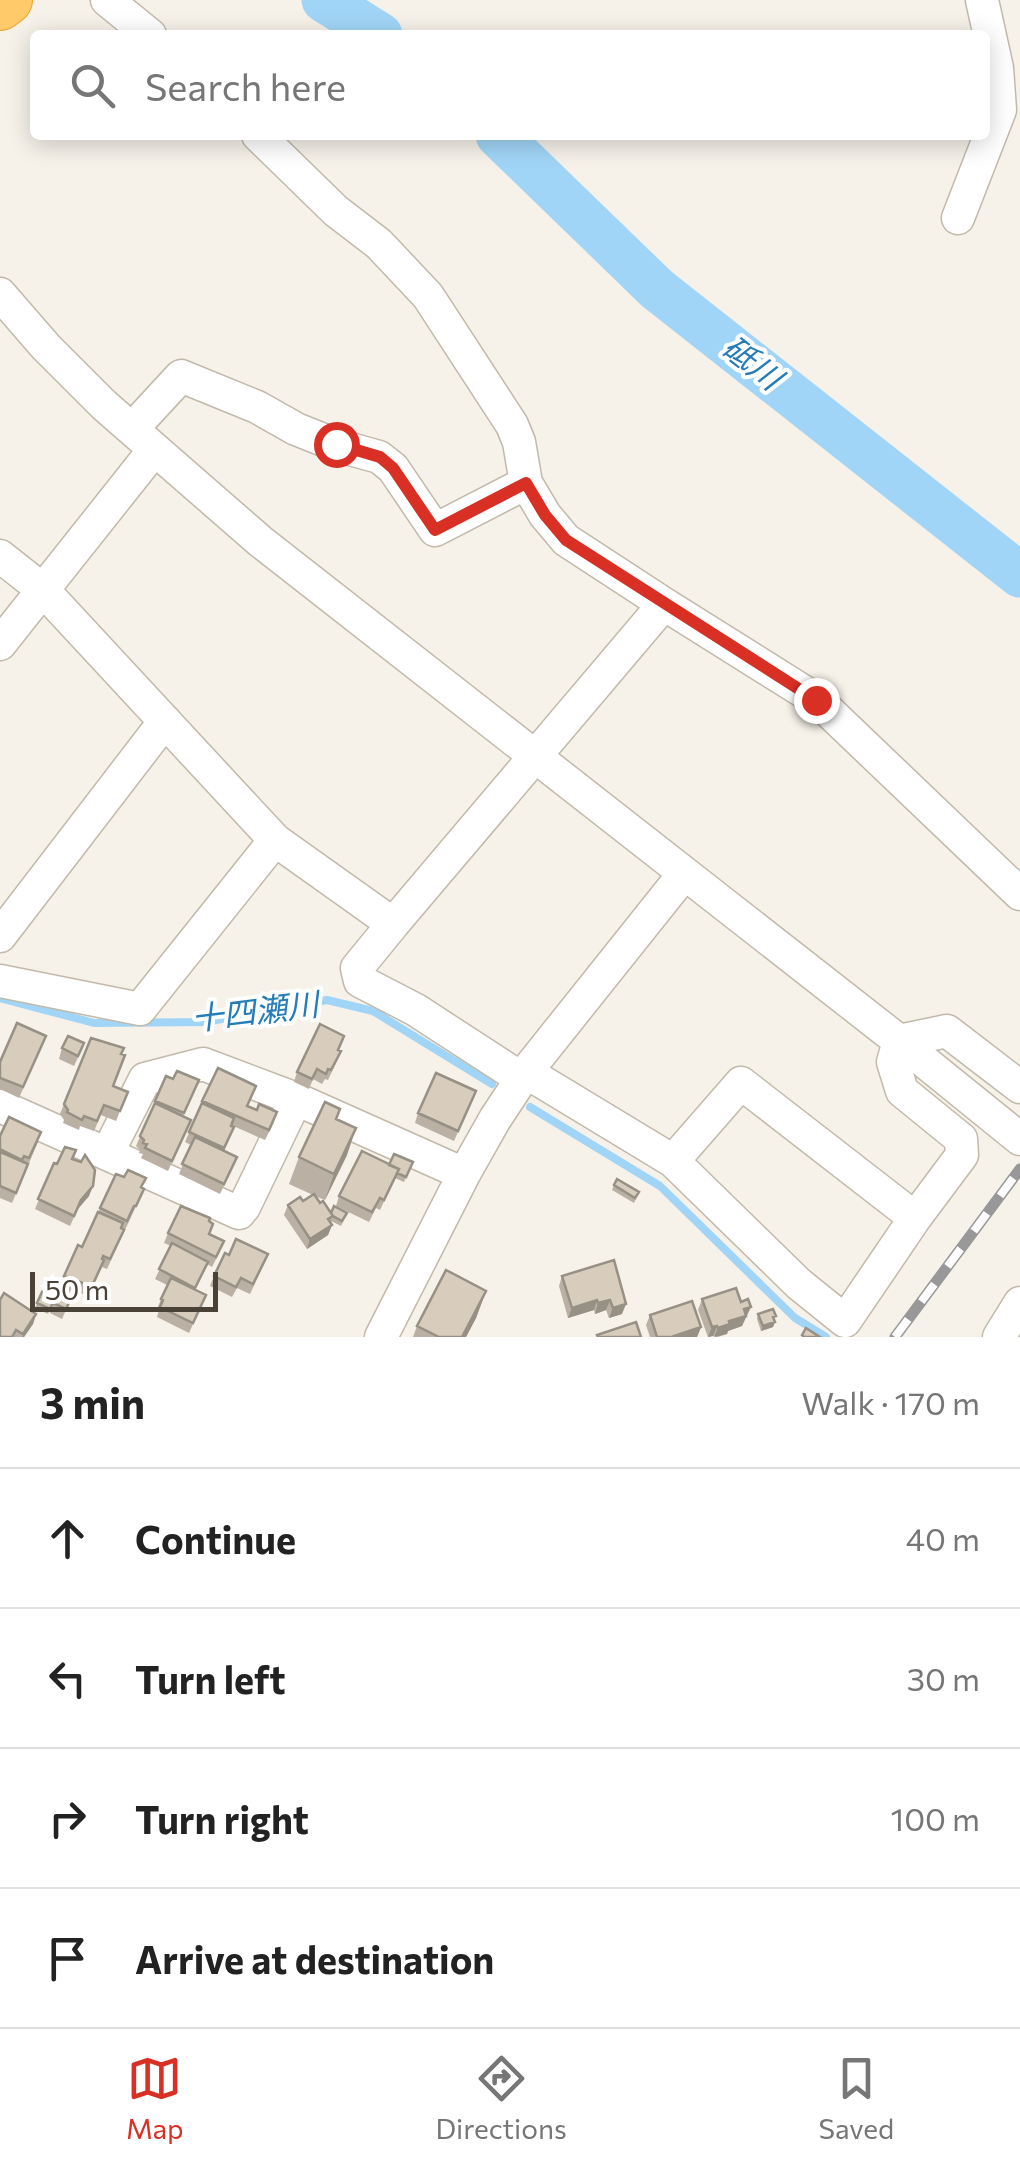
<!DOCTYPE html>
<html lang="en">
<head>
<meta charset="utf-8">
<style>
  :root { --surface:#fff; --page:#f6f6f6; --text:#222; --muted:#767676; --line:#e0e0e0; --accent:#d93025 }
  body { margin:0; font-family:Commissioner,"Noto Sans JP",sans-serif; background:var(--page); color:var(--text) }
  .scale { position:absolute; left:30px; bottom:25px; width:188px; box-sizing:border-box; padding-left:10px; border:5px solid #4a4236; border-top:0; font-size:28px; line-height:35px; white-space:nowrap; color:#4a4236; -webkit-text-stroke:8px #fff; paint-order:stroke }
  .stop { position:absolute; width:30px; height:30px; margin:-22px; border:8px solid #d93025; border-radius:50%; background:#fff }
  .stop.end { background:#d93025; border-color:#fff; box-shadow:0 2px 10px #0008 }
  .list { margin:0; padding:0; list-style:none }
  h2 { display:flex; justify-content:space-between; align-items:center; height:130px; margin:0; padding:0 40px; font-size:42px }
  h2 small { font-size:32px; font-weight:400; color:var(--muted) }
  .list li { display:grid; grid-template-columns:65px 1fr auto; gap:30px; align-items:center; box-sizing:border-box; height:140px; padding:0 40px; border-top:2px solid var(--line) }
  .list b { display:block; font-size:38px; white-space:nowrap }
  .list em { font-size:32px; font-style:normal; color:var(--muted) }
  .icon { flex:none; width:55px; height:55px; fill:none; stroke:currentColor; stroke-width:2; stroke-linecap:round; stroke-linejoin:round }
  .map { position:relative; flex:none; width:1020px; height:1337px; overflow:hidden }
  .search { position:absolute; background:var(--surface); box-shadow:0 5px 25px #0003; left:30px; right:30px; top:30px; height:110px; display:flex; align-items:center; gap:25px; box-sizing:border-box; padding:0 35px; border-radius:10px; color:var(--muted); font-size:38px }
  .sheet { height:690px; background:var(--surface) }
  nav { display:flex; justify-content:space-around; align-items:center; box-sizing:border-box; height:140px; border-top:2px solid var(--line); background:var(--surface); font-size:28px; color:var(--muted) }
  nav a { display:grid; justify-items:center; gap:5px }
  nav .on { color:var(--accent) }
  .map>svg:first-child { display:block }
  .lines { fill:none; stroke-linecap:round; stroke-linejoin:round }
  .stream { stroke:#a1d5f7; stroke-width:8 }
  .river { stroke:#a1d5f7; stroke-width:45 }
  .minor-casing { stroke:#c2b9aa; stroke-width:35 }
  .highway-casing { stroke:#eba12e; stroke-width:50 }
  .minor { stroke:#fff; stroke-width:32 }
  .highway { stroke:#ffca6a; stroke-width:48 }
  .rail-casing { stroke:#989898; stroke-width:11 }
  .rail { stroke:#fff; stroke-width:8; stroke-dasharray:22; stroke-linecap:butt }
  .wall { fill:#bab0a3 }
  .shaded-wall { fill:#979084 }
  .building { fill:#d8cdbd; stroke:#979084; stroke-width:2.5 }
  .route { stroke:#d93025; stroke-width:12 }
  .labels { text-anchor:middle; stroke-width:8; stroke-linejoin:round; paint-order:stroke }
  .water-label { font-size:32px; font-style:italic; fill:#247cb8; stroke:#fff }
</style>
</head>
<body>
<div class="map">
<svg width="1020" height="1337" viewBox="0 0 1020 1337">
  <rect width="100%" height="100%" fill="#f6f1e9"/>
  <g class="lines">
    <!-- stream -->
    <path class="stream" d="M0,998L94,1023L205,1022L327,1000L373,1011L492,1084
      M530,1107L660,1186L795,1318L826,1337"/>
    <!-- river -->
    <path class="river" d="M324,0L380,35
      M498,135L657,289L1020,575"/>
    <defs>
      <path id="minor" d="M107,0L150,35
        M258,135L336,211L379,244L428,296L512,425L519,442L526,483L545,515L566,540L664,604L817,700L1020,894
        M958,218L1000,110L997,68L982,0
        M0,294L46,347L104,405L260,541L899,1041L1020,1139
        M132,429L181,376L257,407L296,429L336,445L379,457L393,468L435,530L526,483
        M0,556L43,590L275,840L393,924L664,604
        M0,644L154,450
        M393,924L357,968L360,981L416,1010L522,1079
        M0,936L165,721
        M0,981L140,1009L275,840
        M526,1072L673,1161L799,1284L845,1321L915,1218L962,1155L961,1139L902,1091L893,1062L899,1041L947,1031L1020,1087
        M0,1106L239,1213L244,1207L296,1099
        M107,1154L145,1079L203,1064L296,1099L464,1174
        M673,1161L741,1083L915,1218
        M381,1337L464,1174L495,1119L526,1072L684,874
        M999,1337L1020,1303"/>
      <path id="highway" d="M0,6L8,0"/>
    </defs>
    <!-- minor casing -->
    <use href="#minor" class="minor-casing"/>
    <!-- highway casing -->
    <use href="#highway" class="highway-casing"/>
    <!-- minor -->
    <use href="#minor" class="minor"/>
    <!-- highway -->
    <use href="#highway" class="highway"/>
    <defs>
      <path id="rail" d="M895,1337L1020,1169"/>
    </defs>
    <!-- rail casing -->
    <use href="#rail" class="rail-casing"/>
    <!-- rail -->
    <use href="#rail" class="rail"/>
  </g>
  <!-- wall -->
  <path class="wall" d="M91,1038L121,1054L113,1086L128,1092L116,1121L101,1115L94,1131L80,1126L79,1130L63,1123L64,1120L60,1114Z
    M42,1046L19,1098L0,1089V1062Z
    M62,1048L80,1053L74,1066L59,1059Z
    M339,1050L341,1051L337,1061L328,1080L325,1079L322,1084L313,1079L309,1089L294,1082L297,1072Z
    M166,1076L173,1079L199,1080L183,1116L187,1130L168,1171L141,1158L143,1154L139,1153L140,1150L136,1146Z
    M476,1091L454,1141L415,1123L418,1113Z
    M202,1101L248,1106L274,1122L265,1140L231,1125L234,1127L224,1151L233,1167L220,1194L179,1174L191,1145L185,1142Z
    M340,1109L337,1119L347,1155L325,1200L315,1196L331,1213H347L341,1226L331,1221L332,1225L328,1235L307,1249L284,1215L288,1205L303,1201L313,1195L289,1184L299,1157Z
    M0,1136L38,1142L12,1203L0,1198Z
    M72,1159L81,1162L89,1196L77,1210L70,1226L35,1209L54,1163L57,1164Z
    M413,1162L404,1182L395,1178L380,1210L376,1208L369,1222L336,1206L339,1196L389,1165Z
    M116,1174L144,1189L107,1269L102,1267L89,1296L71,1290L69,1293L62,1290L63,1287L60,1286L64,1276L82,1247Z
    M614,1185L639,1192L634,1203L612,1190Z
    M209,1221L210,1234L220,1251L212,1267L207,1264L195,1290L206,1295L189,1333L157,1317L159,1310L157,1309L167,1285L155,1279L171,1246L164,1243L168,1233Z
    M614,1260L622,1314L609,1318L606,1310L595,1314L594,1310L568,1318L559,1286L562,1276Z
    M264,1264L250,1294L237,1288L232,1297L210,1286L214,1276Z
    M486,1291L476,1318L466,1337H413L417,1326Z
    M42,1292L55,1298L48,1314L35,1308Z
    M58,1292L71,1298L62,1319L50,1313Z
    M702,1299L747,1317L745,1318L742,1326L728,1331L727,1334L718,1337L713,1336L708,1337L698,1310Z
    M36,1314L33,1324L24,1337H0Z
    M758,1314L775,1322L773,1327L761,1331L757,1319Z
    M650,1315L701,1327L697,1337H650L646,1325Z"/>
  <!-- shaded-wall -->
  <path class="shaded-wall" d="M356,1128L347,1155L325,1200L334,1174Z
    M93,1186L89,1196L77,1210L70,1226L81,1200Z
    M332,1225L328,1235L307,1249L310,1239Z
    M486,1291L476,1318L466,1337H462Z
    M597,1300L594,1310L568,1318L572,1308Z
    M610,1300L606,1310L595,1314L598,1303Z
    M626,1304L622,1314L609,1318L613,1308Z
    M751,1307L742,1326L728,1331L727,1334L714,1337L718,1328L744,1309Z
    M36,1314L33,1324L24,1337H22Z
    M775,1322L773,1327L761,1331L763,1326Z
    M717,1326L713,1336L708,1337L712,1327Z
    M701,1327L697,1337H674V1336Z"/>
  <!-- building -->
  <path class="building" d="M17,1023L46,1036L23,1087L0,1078V1062Z
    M320,1024L344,1036L338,1050L341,1051L331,1070L328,1069L326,1074L317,1069L312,1079L297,1072Z
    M68,1036L84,1043L78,1056L62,1048Z
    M91,1038L124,1048L121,1054L125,1055L113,1086L128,1092L120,1111L104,1105L97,1121L84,1116L82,1120L67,1112L68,1110L64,1104Z
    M218,1068L256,1086L247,1106L257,1110L259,1104L277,1112L269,1130L202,1101Z
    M177,1071L199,1080L184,1113L155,1101L166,1076L173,1079Z
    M436,1073L476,1091L458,1131L418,1113Z
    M325,1102L340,1109L336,1119L356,1128L334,1174L299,1157Z
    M155,1103L191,1120L172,1161L145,1148L147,1144L143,1143L144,1140L140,1136Z
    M202,1103L234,1118L231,1126L234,1127L224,1148L189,1132Z
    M9,1117L41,1132L29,1158L24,1156L22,1160L0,1149V1136Z
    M195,1137L237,1157L224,1184L182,1164Z
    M65,1147L76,1150L72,1159L81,1162L85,1155L95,1170L93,1186L81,1200L74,1216L38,1199L54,1163L57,1164Z
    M362,1151L399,1169L384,1200L380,1198L372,1212L339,1196Z
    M0,1152L28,1164L16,1193L0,1186Z
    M394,1154L413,1162L406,1177L397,1173L399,1169L389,1165Z
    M128,1170L146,1178L141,1187L144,1189L136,1206H134L127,1221L100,1208L116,1174L124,1177Z
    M617,1179L639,1192L635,1198L614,1185Z
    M314,1194L320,1203L323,1201L333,1216L328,1219L332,1225L310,1239L288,1205L300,1197L303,1201Z
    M181,1206L210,1218L209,1221L213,1224L209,1234L224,1241L216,1257L168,1233Z
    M334,1206L347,1213L342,1221L333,1216L331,1213Z
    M98,1212L123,1223L121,1228L124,1230L110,1259L103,1256L102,1259L104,1260L92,1286L74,1280L73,1283L65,1280L67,1277L64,1276L78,1245L82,1247Z
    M236,1239L268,1254L253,1284L241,1278L236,1287L214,1276L225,1253L229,1255Z
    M172,1243L208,1262L195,1288L159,1269Z
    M614,1260L626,1304L613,1308L610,1300L598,1303L597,1300L572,1308L562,1276Z
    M446,1270L486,1291L462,1337H439L417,1326Z
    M171,1278L206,1295L193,1323L160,1307L163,1300L161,1299Z
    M736,1288L741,1302L748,1299L751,1307L744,1309L746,1316L729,1321L730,1324L718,1328L717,1326L712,1327L702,1299Z
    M42,1292L55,1298L50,1309L37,1303Z
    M58,1292L71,1298L66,1309L53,1303Z
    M4,1293L36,1314L23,1334L16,1330L12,1337H0V1300Z
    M692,1301L701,1327L674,1336L675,1337H657L650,1315Z
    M773,1309L776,1316L773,1317L775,1322L763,1326L758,1314Z
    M636,1322L641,1337H598L597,1335Z
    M806,1328L820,1337H804L802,1335Z"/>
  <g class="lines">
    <!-- route -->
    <path class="route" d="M336,444L380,457L393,468L435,530L526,483L545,515L566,540L816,700"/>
  </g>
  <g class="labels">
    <!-- water labels -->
    <g class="water-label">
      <text transform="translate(752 363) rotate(38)" y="11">砥川</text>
      <text transform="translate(255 1012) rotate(-7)" y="11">十四瀬川</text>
    </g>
  </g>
</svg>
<div class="scale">50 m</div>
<div class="stop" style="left:336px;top:444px"></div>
<div class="stop end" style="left:816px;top:700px"></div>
<div class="search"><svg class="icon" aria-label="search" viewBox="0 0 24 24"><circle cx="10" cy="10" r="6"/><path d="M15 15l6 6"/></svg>Search here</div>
</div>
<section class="sheet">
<h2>3 min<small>Walk · 170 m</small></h2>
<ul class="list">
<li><svg class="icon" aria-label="ahead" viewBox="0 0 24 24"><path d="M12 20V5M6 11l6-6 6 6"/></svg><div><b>Continue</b></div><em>40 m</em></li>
<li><svg class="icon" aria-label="left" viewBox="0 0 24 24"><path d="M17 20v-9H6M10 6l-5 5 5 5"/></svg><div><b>Turn left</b></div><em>30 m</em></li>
<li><svg class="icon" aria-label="right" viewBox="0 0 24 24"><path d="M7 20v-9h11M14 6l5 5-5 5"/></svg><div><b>Turn right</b></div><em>100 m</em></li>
<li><svg class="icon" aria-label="arrive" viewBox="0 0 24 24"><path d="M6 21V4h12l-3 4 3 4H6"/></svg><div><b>Arrive at destination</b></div></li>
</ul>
</section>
<nav>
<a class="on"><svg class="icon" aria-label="map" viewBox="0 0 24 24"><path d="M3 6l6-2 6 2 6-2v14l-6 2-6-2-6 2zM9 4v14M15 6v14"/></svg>Map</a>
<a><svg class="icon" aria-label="directions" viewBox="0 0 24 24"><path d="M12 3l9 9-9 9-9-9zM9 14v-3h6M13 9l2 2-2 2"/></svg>Directions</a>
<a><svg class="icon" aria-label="saved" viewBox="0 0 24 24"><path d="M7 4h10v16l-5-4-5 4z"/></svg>Saved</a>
</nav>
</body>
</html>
